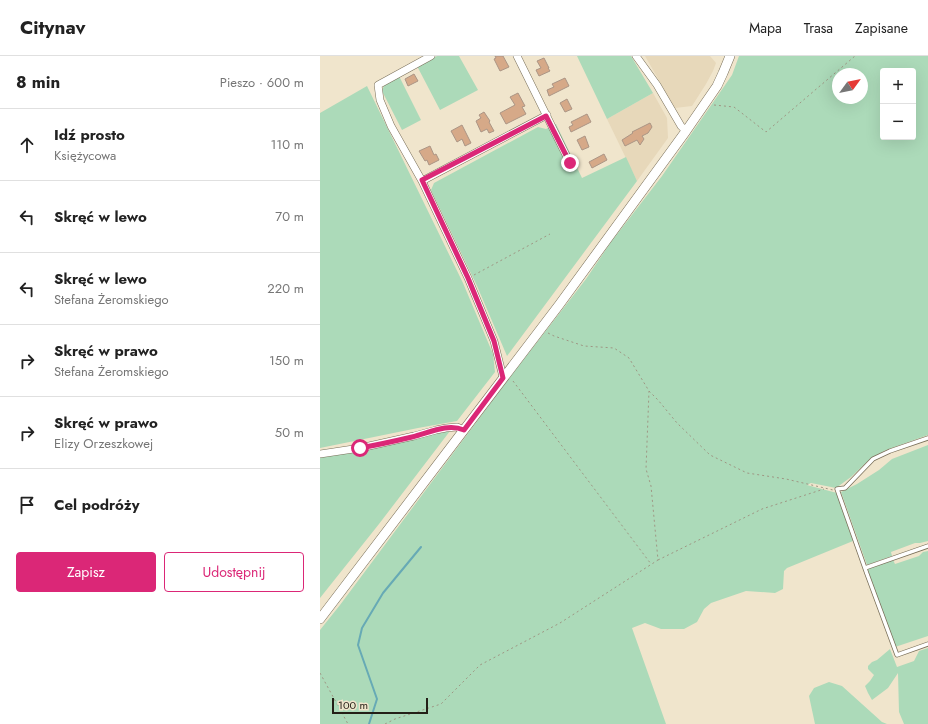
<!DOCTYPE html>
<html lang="pl">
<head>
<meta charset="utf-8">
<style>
  :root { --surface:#fff; --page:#f2f2f2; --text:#222; --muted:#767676; --line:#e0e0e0; --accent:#db2777 }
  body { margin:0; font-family:Jost,sans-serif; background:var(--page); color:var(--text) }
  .controls { position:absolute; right:12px; top:12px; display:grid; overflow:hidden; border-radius:4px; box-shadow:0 4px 16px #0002 }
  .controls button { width:36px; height:36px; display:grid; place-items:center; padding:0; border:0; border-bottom:1px solid var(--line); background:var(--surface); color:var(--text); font:20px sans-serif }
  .compass { position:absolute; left:512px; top:12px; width:36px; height:36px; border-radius:50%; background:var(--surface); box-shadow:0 4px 16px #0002; rotate:57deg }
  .scale { position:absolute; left:12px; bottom:10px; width:96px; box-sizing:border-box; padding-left:4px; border:2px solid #242017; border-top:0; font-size:11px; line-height:14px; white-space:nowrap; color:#242017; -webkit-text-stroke:3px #f0e5cc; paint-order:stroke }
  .stop { position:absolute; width:12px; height:12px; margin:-9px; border:3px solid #db2777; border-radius:50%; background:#fff }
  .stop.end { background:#db2777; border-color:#fff; box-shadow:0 1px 4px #0008 }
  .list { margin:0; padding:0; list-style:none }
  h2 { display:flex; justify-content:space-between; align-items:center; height:52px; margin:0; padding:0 16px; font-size:17px }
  h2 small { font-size:13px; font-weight:400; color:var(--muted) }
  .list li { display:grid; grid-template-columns:26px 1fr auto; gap:12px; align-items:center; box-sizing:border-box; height:72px; padding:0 16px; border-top:1px solid var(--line) }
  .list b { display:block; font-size:15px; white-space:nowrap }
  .list p { margin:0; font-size:13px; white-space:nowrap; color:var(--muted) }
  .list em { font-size:13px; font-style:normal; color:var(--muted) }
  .actions { display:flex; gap:8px; padding:12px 16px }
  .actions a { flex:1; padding:9px 0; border:1px solid var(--accent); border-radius:4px; text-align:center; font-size:14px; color:var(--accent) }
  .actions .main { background:var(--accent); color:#fff }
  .icon { flex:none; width:22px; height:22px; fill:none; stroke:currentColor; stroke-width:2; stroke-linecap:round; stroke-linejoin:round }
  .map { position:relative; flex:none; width:608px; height:668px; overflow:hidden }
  header { display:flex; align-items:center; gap:24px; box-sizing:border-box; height:56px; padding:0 20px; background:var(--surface); border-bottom:1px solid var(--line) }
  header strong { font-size:19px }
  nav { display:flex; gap:22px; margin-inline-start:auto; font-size:14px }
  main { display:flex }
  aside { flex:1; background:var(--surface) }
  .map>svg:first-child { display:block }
  .built { fill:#e7d8ba }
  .green { fill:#acdab9; fill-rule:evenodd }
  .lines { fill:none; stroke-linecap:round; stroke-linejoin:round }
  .stream { stroke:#67aab5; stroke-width:2 }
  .building { fill:#d6a988; stroke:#ab9585 }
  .lane-casing { stroke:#786e58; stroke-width:5 }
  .street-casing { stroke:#786e58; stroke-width:8 }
  .secondary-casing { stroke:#786e58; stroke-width:10 }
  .path { stroke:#9e9683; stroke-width:1; stroke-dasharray:2 3; stroke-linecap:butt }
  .lane { stroke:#fff; stroke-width:3.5 }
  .street { stroke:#fff; stroke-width:7 }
  .secondary { stroke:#fff; stroke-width:9 }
  .route { stroke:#db2777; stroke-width:5 }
</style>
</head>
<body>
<header>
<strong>Citynav</strong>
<nav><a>Mapa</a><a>Trasa</a><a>Zapisane</a></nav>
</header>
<main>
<aside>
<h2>8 min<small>Pieszo · 600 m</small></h2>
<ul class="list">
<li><svg class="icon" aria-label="ahead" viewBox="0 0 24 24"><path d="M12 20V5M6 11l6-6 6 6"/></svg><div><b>Idź prosto</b><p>Księżycowa</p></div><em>110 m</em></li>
<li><svg class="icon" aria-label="left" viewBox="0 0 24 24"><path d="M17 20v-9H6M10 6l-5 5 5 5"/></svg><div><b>Skręć w lewo</b></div><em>70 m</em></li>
<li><svg class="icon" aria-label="left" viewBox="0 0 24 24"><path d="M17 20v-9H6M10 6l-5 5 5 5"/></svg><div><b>Skręć w lewo</b><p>Stefana Żeromskiego</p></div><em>220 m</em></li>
<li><svg class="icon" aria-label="right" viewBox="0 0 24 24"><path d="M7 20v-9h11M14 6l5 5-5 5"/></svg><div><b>Skręć w prawo</b><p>Stefana Żeromskiego</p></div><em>150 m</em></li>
<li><svg class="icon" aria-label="right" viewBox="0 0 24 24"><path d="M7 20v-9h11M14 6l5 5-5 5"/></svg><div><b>Skręć w prawo</b><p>Elizy Orzeszkowej</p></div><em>50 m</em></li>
<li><svg class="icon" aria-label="arrive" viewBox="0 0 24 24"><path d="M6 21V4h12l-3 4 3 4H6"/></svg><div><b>Cel podróży</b></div></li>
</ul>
<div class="actions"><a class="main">Zapisz</a><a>Udostępnij</a></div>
</aside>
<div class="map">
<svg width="608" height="668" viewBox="0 0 608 668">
  <rect width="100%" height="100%" fill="#f0e5cc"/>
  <!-- built -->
  <path class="built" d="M325,0H390L396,7L393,15L386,28L372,50L355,52Z
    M333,37L347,62L348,82L317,125L287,63Z"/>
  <!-- green -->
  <path class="green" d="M117,0H139L158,34L120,54L97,10Z
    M257,0H311L333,37L287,63Z
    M419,0H608V379L566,394L551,402L531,421L516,432L491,427L487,429L517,437L533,485L467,512L464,515L463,533L455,537L426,535L391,547L384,553L377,566L364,573H341L325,567L312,572L346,668H0V574L20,549L184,329L266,223L291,186L342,120L412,19ZM563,15H593V81H563ZM518,18H542V42H518Z
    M79,20L101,64L82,74L62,35L65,27Z
    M47,30L143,227L173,298L175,316L137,365L98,372L0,392V57Z
    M236,68L262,122L306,101L317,125L187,300L157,230L111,134L114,127L218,71L226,73Z
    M130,375L59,468L0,542V401Z
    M608,389V485L600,487H595L571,496L572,500L547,509L521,436L537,428L559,414L572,403Z
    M608,495V580L575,591L547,512L573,504L575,508L599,500L603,496Z
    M608,592V668H584L579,656L578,617L568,632L552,644L548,637L545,630L550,625L554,619L548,613V610L552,606L557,604L570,593L577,611L594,605L599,595Z
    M509,626L522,630L562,666L567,668H495L489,640L494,632Z"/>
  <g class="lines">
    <!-- stream -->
    <path class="stream" d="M49,668L57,643L38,589L42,572L63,537L101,491"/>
  </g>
  <!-- building -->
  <path class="building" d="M175,0H183L189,11L180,15L174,3L176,2Z
    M224,2L229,12H228L230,15L219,20L216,14L221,12L217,5Z
    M94,18L98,25L88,30L85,23Z
    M245,22L249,30L229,40L227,34L234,31L232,28Z
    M198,37L205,50L202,51L206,58L186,68L180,57L195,49L190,41Z
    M247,43L252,53L245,56L240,47Z
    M164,56L170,65L169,66L174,75L169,77L167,73L161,76L156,65L161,62L159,59Z
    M267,58L271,66L251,76L249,71L253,69L251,66Z
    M330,67L332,71L328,77L322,80L324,83L320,89L317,84L305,90L302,84L313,77L312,76Z
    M142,69L151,87L145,90L142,83L137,86L131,75Z
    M265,80L269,91L262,94L257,84Z
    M110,90L114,99L116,98L119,104L109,109L107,104L105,105L99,95Z
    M284,98L287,104L272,112L269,106Z"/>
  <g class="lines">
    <defs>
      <path id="lane" d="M608,382L570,395L553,403L525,432L517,433L547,518L577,599L608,588
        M545,512L608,490"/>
      <path id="street" d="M111,0L58,29L60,44L71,70L102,125L148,222L174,285L183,321
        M197,0L250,107
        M316,0L337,29L361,70L366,75
        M102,125L227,59
        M0,398L40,392L94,380L116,374L126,372L137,371L144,374"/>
      <path id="secondary" d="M0,563L239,249L366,75L397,30L403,17L410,0"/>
    </defs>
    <!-- lane casing -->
    <use href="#lane" class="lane-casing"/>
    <!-- street casing -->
    <use href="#street" class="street-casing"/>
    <!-- secondary casing -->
    <use href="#secondary" class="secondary-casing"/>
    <!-- path -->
    <path class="path" d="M394,49L414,51L446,76L535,0
      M154,219L230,178
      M228,277L234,280L264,290L294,292L309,302L329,335L338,344L357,367L390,399L427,417L466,423L513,434
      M193,325L331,508
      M338,504L442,453L504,433
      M0,617L28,668
      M65,668L75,663L121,648L160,609L240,567L338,504L331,430L326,413L329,335"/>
    <!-- lane -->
    <use href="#lane" class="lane"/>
    <!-- street -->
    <use href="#street" class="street"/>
    <!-- secondary -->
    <use href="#secondary" class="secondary"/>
  </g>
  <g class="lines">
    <!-- route -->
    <path class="route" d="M40,392C57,389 75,385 92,381C109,377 127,367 144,374L183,322L174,285L148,222L102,124L226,60L250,107"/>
  </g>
</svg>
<div class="controls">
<button>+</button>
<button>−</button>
</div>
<svg class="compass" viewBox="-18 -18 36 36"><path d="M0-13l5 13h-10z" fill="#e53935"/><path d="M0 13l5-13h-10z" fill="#767676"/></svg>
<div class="scale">100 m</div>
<div class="stop" style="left:40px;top:392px"></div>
<div class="stop end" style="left:250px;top:107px"></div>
</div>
</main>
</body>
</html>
